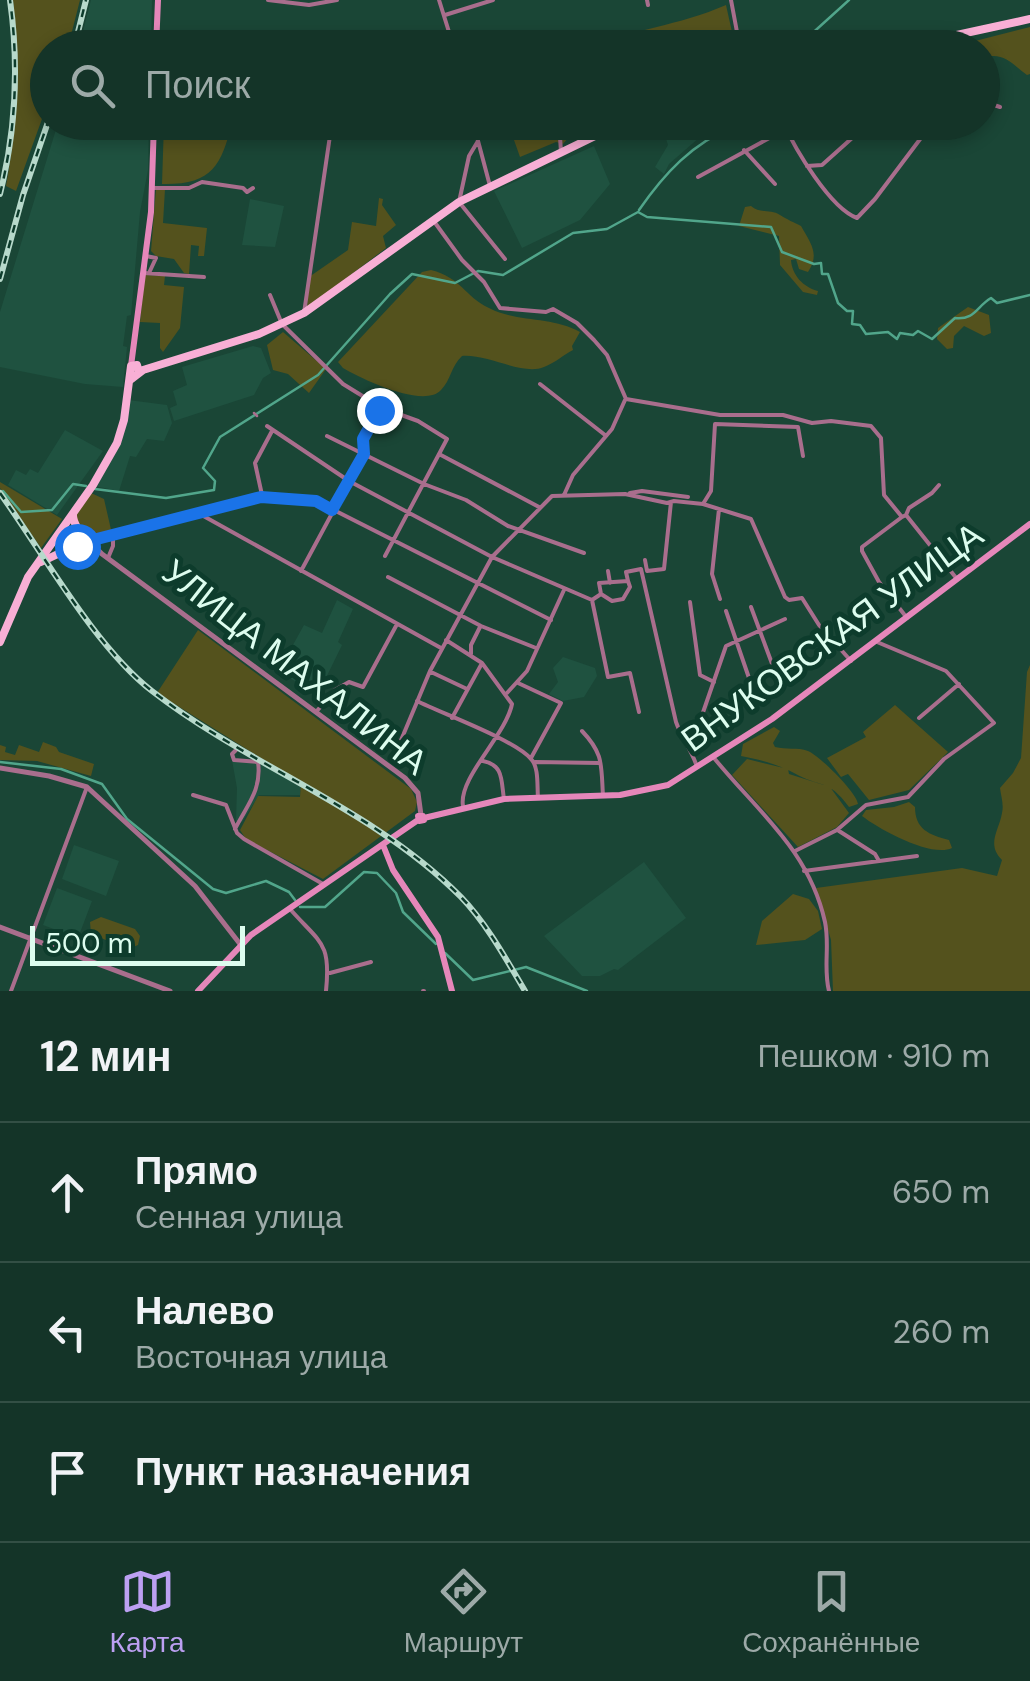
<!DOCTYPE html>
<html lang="ru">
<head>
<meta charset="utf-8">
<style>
  :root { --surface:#143428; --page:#213f34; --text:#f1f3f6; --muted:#9daaa8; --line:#334f45; --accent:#bca0f2 }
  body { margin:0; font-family:"DM Sans",sans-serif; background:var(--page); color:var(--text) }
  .scale { position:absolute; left:30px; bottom:25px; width:215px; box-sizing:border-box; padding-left:10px; border:5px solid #ddfdef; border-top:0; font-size:28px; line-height:35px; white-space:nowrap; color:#ddfdef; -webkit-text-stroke:8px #0d3c2c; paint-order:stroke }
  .stop { position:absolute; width:30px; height:30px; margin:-22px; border:8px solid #1a73e8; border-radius:50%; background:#fff }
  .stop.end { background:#1a73e8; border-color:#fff; box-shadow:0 2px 10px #0008 }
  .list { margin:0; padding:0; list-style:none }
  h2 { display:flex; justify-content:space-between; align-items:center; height:130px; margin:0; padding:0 40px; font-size:42px }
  h2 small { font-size:32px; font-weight:400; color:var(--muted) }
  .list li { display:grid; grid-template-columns:65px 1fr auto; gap:30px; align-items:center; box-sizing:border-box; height:140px; padding:0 40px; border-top:2px solid var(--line) }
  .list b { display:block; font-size:38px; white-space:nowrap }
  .list p { margin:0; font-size:32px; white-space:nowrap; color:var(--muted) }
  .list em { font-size:32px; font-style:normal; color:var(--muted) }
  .icon { flex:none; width:55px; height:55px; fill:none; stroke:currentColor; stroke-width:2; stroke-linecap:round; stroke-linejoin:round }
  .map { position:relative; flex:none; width:1030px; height:991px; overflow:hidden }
  .search { position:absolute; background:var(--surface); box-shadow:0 5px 15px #0003; left:30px; right:30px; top:30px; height:110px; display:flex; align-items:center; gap:25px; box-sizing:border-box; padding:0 35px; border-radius:55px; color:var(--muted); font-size:38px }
  .sheet { height:550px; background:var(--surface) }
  nav { display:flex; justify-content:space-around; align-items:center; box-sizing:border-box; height:140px; border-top:2px solid var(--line); background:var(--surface); font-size:28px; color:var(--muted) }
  nav a { display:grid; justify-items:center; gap:5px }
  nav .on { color:var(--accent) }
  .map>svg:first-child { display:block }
  .built { fill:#1f5240 }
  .green { fill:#54521d }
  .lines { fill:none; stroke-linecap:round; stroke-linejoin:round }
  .stream { stroke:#51a68b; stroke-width:2.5 }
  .pedestrian { stroke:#a96e8d; stroke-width:2.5 }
  .minor { stroke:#a96e8d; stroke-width:4 }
  .tertiary { stroke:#a96e8d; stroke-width:5 }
  .secondary { stroke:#e587ba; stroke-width:6 }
  .primary { stroke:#f8afd5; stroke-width:8 }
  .rail-casing { stroke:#b7d9cb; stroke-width:6 }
  .rail { stroke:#0d3c2c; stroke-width:2.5; stroke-dasharray:8; stroke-linecap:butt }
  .route { stroke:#1a73e8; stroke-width:12 }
  .labels { text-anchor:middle; stroke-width:10; stroke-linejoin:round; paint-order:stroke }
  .street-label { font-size:35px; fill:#ddfdef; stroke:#0d3c2c }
</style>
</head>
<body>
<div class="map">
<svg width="1030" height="991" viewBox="0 0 1030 991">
  <rect width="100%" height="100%" fill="#1a4636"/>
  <!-- built -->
  <path class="built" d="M91,0H152L151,47H79Z
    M58,123H149L148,170L140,212L131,315L127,316L123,346L127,347L123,387L85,384L0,367V312Z
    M661,123V122L716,123L669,164L664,174L655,167L668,145Z
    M594,146L610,184L580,220L522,248L494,191Z
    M250,199L284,206L275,247L242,245Z
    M253,346L261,348L271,373L263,378L254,395L174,421L170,408L177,405L173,391L187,385L182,367Z
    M128,400L167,405L172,423L164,441L147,439L136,457L130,456L119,491L94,486L102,475Z
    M65,430L103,451L57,515L8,485L16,470L26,475L30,469L38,473Z
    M337,600L353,609L338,642L342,645L321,688L312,690L278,672L304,625L322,633Z
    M563,657L595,668L597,676L584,697L563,701L549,694L558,682L553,668Z
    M255,759L301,785L300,795H259L242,822L236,821L237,788L232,760Z
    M74,845L119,861L106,896L62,879Z
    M644,862L686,918L618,970L614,969L600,976H582L544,936Z
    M57,888L92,901L78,938L43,925Z"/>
  <!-- green -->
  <path class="green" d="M13,0H80L68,47L48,48L47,105L16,191L6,186C18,120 19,67 13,0Z
    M726,5L732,32L730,47H583C630,31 680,25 726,5Z
    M1030,27V74L1027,75C1013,65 1003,51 983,58L982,48L973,47L975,41Z
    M164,123H232C221,166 212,185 162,184Z
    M508,123H607L569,137L563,144L556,142L520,157Z
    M156,189H165L163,223L207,228L204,256H198L199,246L191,245L189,274L184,273L174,259L156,256L151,251Z
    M379,198L383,199L382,205L396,225L383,236L386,248L307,308L309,277L348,250L352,222L376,226Z
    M751,206C760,214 771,209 780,215C788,220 793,222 801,226C811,244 820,254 808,272L799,269L796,259L791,260C792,275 803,287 818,291L817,295L803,292L780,265L779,236L739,226L745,207Z
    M431,270C462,278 464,296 489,308C518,323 552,316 580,332L572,346L573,350C563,355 555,363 544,367C523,376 488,354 462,356C451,366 451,380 441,390C424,409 362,379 343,368L338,362L422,272Z
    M145,275L165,276L164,285L184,287L180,328L163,352L160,348V323L140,322Z
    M968,307L989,315L991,333L984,336L964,326L954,336L953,348L947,349L937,339L938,328Z
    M283,332L326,369L309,393L288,374L273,370L267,345Z
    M0,482L62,519L41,548L0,488Z
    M91,493L104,499L112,534L90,537L74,516Z
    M198,630L411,789L417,802L415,811L323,879L246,839L240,830L258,796L300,797L301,783L157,693Z
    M1030,665V991H833L831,940L816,888L962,868L997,876L1002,860C986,844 999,831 1002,813C1004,805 1001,796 1000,788L1013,773L1021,758L1027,672Z
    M895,705L948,752L909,790L869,800L848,774L841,777L827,758L866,737L863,732Z
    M774,727L780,731L773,743L775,747C786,750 797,747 808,751C820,756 857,793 858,804L849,807C828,778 820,788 794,773C777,764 761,760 741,756L743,744Z
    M43,742L56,747L59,752L94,764L91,776L37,761L0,760V745L6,747L5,752L15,755L19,745L39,752Z
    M747,759L788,769L789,774L830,787L849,813L837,827L798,847L732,775Z
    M909,802L915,807C915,829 929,835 949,840L952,848C932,858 880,830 862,816L866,810L894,807Z
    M793,894L809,899L818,911L822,929L805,940L756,945L762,921Z
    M101,917L135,929L140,936L138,945L128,949L91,934L90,922Z"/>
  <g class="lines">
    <!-- stream -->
    <path class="stream" d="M796,48L849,0
      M639,210C664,174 692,143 735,126V122
      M95,489L166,498L214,490L215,481L203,468L220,437L318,375L390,294L412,274L455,283L478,271L503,275L573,233L607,229L638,212L647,217L771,227L782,252L814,264L821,263L822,274H828L838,303L847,311H853L852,324L860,325L866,334L888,332L897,339L900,333L913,335L918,331L932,339L955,318C975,320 976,307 991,298L997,303L1030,295
      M3,491L21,512L52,510L73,484L86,486
      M0,762L61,769L102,784L127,819L213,889L226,893L266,881L289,892L295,900
      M300,907H325L364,872L377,873L396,893L403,912L436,944
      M445,953L473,980L526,967L587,991"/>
    <!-- pedestrian -->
    <path class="pedestrian" d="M254,413L257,416"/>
    <!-- minor -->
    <path class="minor" d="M268,0L309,5L337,0
      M439,0L454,48
      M647,0L648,5
      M731,0L740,48
      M445,15L493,0
      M982,101L1000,107
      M473,122L490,186
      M559,122L561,152
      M783,122C795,149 830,208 857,218L875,199L933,122
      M837,122L851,137
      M478,141L469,156L459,202L505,259
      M744,150L775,184
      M807,166L822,165L870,122
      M698,177L786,129
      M154,188H189L202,182L243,188L247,192L253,188
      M433,220L462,260L484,282L500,308L546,312L553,309L577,323L594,340L607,355L626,399
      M146,256L156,258L149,273
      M144,273L204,277
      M270,295L282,324L343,384L382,408L418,421L447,439L385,556
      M304,313L332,122
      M540,384L605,435
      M626,399L720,415H783L812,423L831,421L871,426L881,438L884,495L902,517L906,515L957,579
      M267,426L349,481L492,557L592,600L608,677L630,673L639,712
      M327,436L424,484L466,500L508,526L584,553
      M439,454L539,507
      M630,493L642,491L688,497
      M262,495L255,463L272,431
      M564,495L573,475L612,429L625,400
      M703,504L711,491L715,424L798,427L803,456
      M719,509L712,574L720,599
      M198,513L441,648
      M906,515L909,508L932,493L939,485
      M902,517L862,547V551L879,582L907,618
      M90,541L261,497L316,501L551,620
      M108,558L113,546V534
      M645,560L647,571L664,569L671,502
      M301,571L364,454L366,431L382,408
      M608,571L610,583
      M388,577L481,626L536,648
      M601,594L612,601L623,599L630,587L628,581
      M592,600L601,594L599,583L628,581L626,572L641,569L676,722C682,739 692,750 697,767
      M690,602L700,675L714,682
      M751,607L774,669
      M726,611L749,678
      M446,640L482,663L512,704C506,735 458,778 463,806
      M471,654V645L480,627
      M431,672L467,689
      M518,683L561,703L531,758
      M507,693L527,671L564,590
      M417,701C443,714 515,740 531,759C539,767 537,786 538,798
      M316,712L335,690L349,682L363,687L396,626
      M452,718L481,665
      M919,718L959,684
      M582,731C604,754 601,765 603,796
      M399,745L430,671L492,557L552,496L625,494L667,503L674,501L703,504L751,519L785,597L789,600L802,598L819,625L851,661
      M691,747L726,646L785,619
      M714,758C758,812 809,850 825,922C830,946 823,968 829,991
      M483,761C504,765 501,781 504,799
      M535,762L600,763
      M193,795L226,805L237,833L244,839L323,884
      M235,829C247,805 262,790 258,762L234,760L232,754L236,750
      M839,831L875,854L879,861
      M795,851L837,830L866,805L908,797L944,759L994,723L946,671L877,642
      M804,871L917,856
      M290,909C321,944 331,942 326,991
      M330,973L371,962
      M11,991L87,787
      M423,991H424"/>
    <!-- tertiary -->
    <path class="tertiary" d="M82,534L102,554L405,778L418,793L421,815
      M0,768L49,776L87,787L195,886L240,944
      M0,927L170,991"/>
    <!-- secondary -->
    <path class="secondary" d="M156,48L158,0
      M131,366L151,212L154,122
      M418,816H423L424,820L419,821Z
      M424,818L504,799L620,795L668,785L772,719L1030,524
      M383,845L393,870L438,937L452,991
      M198,991L251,935L418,820"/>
    <!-- primary -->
    <path class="primary" d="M897,48L1030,19
      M130,380L143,370L259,334L304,313L459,202L624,122
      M41,562L81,543C84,531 72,526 73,514
      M0,642L28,577L93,485L117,443L124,420L131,366L137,365L139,372"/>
    <defs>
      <path id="rail" d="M74,48L86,0
        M0,194C16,130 19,65 10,0
        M0,279L23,195L48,122
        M0,493C43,553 95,647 152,691C250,767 373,808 461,897C487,924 506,959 525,991"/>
    </defs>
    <!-- rail casing -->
    <use href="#rail" class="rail-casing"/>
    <!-- rail -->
    <use href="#rail" class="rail"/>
  </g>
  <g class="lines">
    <!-- route -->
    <path class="route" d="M77,546L82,541L81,534L89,541L261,497L316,501L332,510L364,454L363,439L379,410"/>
  </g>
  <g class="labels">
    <!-- street labels -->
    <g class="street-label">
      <text transform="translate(832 637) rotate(-36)" y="12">ВНУКОВСКАЯ УЛИЦА</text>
      <text transform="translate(295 667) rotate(38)" y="12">УЛИЦА МАХАЛИНА</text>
    </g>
  </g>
</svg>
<div class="scale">500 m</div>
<div class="stop" style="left:77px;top:546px"></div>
<div class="stop end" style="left:379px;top:410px"></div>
<div class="search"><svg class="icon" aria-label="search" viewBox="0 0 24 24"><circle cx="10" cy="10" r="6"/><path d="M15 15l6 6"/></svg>Поиск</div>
</div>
<section class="sheet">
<h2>12 мин<small>Пешком · 910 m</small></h2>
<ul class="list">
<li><svg class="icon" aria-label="ahead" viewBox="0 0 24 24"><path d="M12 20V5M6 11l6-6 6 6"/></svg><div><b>Прямо</b><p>Сенная улица</p></div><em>650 m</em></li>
<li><svg class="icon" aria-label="left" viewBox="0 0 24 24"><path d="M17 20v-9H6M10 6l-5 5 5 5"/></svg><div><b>Налево</b><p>Восточная улица</p></div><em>260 m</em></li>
<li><svg class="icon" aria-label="arrive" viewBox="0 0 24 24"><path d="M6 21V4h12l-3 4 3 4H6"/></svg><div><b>Пункт назначения</b></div></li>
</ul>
</section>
<nav>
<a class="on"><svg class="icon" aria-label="map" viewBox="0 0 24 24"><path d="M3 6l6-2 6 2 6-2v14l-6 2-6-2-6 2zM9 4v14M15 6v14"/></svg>Карта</a>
<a><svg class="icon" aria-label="directions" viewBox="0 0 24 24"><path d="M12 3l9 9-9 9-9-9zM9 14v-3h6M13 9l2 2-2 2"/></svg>Маршрут</a>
<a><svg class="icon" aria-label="saved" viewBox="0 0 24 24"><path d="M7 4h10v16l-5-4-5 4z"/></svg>Сохранённые</a>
</nav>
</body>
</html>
